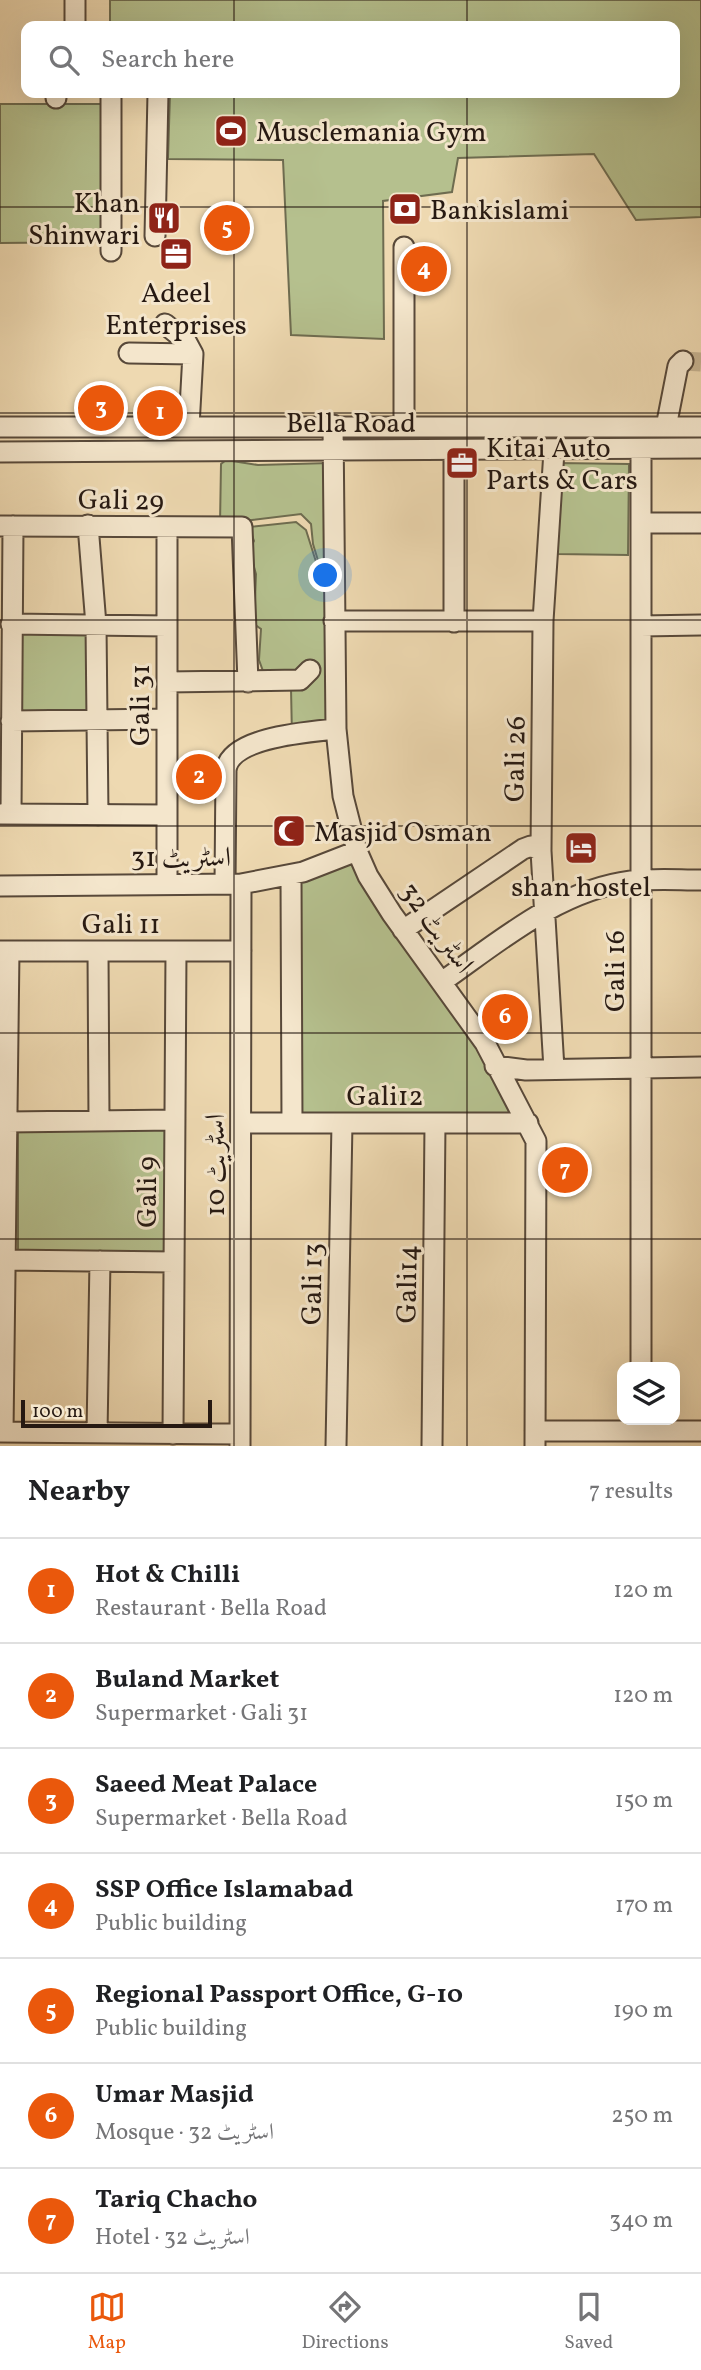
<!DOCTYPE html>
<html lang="en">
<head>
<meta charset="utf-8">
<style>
  :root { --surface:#fff; --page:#f6f6f6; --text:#202124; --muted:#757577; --line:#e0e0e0; --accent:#ea580c }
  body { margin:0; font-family:Vollkorn,Amiri,serif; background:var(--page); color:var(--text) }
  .controls { position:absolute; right:21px; bottom:21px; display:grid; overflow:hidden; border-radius:14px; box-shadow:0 7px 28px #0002 }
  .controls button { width:63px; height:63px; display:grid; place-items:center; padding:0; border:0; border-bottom:2px solid var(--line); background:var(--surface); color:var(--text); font:35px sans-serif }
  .scale { position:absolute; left:21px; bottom:18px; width:191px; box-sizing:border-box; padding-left:7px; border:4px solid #261912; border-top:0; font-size:19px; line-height:24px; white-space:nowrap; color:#261912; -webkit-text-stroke:5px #f4e6cc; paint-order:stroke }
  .you { position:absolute; left:326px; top:576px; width:24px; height:24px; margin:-18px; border:5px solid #fff; border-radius:50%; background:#1a73e8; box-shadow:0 0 0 10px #1a73e833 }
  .badge { display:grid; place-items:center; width:46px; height:46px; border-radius:50%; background:var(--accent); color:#fff; font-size:23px; font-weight:700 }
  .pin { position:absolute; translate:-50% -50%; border:4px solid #fff; box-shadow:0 2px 7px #0006 }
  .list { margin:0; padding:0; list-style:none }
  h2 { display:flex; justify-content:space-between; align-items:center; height:91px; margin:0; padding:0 28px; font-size:30px }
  h2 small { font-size:23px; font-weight:400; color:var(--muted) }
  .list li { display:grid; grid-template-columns:46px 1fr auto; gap:21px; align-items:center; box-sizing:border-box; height:105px; padding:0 28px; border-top:2px solid var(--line) }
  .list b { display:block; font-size:26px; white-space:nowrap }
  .list p { margin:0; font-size:23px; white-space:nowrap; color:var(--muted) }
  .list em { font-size:23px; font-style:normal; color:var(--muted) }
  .icon { flex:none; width:38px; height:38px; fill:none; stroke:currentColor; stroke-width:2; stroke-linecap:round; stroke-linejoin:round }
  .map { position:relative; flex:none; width:701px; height:1446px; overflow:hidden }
  .search { position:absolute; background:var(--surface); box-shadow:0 7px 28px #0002; left:21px; right:21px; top:21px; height:77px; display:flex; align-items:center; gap:18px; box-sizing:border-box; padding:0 24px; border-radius:14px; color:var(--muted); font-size:26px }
  .sheet { height:826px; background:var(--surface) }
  nav { display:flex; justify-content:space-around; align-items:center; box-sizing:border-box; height:98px; border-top:2px solid var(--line); background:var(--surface); font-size:19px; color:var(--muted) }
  nav a { display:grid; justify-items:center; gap:4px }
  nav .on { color:var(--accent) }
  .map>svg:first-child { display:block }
  .green { fill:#b5c08e; stroke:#6e6c50; stroke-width:2 }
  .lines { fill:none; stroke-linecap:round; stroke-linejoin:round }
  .minor-tunnel { stroke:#c6b391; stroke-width:19; stroke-dasharray:19 10; stroke-linecap:butt }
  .minor-casing { stroke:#58493a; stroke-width:23 }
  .minor { stroke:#f4e6cc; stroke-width:19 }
  .grid { fill:none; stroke:#261912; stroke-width:2; stroke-opacity:0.55 }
  .labels { text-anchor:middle; stroke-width:6; stroke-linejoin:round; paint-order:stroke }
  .poi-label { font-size:28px; fill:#261912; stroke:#f4e6cc; text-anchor:start }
  .street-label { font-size:28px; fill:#261912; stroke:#f4e6cc }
</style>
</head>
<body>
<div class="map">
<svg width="701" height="1446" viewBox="0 0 701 1446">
  <rect width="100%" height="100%" fill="#eed9b1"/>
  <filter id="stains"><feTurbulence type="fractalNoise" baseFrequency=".00286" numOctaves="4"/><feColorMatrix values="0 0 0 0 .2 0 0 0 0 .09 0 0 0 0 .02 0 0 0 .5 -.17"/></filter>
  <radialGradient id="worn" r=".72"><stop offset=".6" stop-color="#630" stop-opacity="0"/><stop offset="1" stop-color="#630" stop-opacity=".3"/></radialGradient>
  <!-- green -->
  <path class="green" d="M110,0H701V217L636,220L594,154L458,158L452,192L383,201L384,339L291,335L283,160L168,159L170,93H675V26H130L110,22Z
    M0,104H103V242L0,243Z
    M226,460L258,465L330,463V576L323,577L313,544L311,524L301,514L220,524L221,464Z
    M558,463L629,464L628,555L557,554Z
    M296,522L306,530L329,603V714L325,723L292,737L291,688L307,673L263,671L259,660L261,629L254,624L256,574L249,550L254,541L249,527Z
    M15,629H94L92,714L15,716Z
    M357,851L528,1123H292L291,875Z
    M169,1124L170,1260L18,1259V1127Z"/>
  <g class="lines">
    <!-- minor-tunnel -->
    <path class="minor-tunnel" d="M683,361L701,362"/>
    <defs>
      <path id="minor" d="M75,26V0
        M56,98V93
        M155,236L158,93
        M111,251V93
        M165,324L186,341L193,354L189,426
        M129,353L193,354
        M333,425L336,729L343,796L357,851L368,876L392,914L485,1043L536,1141L535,1446
        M404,425V247
        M0,427H701
        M666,427L678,366L683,361
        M641,449V1367
        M0,452L701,448
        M641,523H701
        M88,525L96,625L98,815
        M0,526L242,527L248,682
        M167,528V883
        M334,621H543
        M454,622V451
        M11,624L167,626
        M641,626L701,625
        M167,682L300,680L310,670
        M11,721L167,719
        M0,814L167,815
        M11,814L13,526
        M291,875L292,1123
        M225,884L226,770C230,737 308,732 336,729
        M0,886L241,884L303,872L357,851
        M403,930L523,849L531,846L541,851
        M0,951H241
        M98,952L99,1120
        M443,981C500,941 559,890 631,881C654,878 678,880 701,880
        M495,1066L526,1070L701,1067
        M554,1069L541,851L543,621L554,451
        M7,1122L175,1120
        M242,1123H528
        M5,1260L174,1262
        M535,1431H701
        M0,1432L240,1434
        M3,1432L9,951
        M97,1433L100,1261
        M173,1434L176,951
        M240,1446L241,884
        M336,1446L342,1123
        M432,1446L435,1123"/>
    </defs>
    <!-- minor casing -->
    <use href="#minor" class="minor-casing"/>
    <!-- minor -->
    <use href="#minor" class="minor"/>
  </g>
  <!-- grid -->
  <path class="grid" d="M234,0V26M467,0V26M234,93V1446M467,93V1446M0,207H701M0,413H701M0,620H701M0,826H701M0,1033H701M0,1239H701"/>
  <!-- icons -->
  <defs>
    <symbol id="stadium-square" viewBox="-11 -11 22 22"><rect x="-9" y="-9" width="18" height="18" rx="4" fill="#8f2418" stroke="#f4e6cc"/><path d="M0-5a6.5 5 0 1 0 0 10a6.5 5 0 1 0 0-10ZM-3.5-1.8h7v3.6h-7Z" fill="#fff"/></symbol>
    <symbol id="bank-square" viewBox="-11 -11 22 22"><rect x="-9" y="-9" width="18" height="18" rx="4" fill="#8f2418" stroke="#f4e6cc"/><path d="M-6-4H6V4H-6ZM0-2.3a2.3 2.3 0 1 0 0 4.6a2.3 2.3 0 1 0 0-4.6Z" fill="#fff"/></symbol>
    <symbol id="restaurant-square" viewBox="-11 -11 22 22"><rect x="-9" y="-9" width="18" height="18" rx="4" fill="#8f2418" stroke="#f4e6cc"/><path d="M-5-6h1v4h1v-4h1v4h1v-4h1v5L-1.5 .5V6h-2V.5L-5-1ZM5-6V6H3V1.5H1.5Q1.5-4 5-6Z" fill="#fff"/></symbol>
    <symbol id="office-square" viewBox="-11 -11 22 22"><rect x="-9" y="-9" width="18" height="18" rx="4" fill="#8f2418" stroke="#f4e6cc"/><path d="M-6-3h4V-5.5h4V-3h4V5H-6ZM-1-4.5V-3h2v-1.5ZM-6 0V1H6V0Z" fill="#fff"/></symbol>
    <symbol id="mosque-square" viewBox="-11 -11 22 22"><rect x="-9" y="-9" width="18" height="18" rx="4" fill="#8f2418" stroke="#f4e6cc"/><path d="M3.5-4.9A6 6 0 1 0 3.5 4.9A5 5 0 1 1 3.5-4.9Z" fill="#fff"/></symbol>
    <symbol id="hotel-square" viewBox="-11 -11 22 22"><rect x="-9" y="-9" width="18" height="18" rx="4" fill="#8f2418" stroke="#f4e6cc"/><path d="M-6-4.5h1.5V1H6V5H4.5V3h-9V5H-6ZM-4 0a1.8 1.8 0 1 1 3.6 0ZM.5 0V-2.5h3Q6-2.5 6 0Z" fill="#fff"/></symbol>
  </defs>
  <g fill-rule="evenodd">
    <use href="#stadium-square" x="212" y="112" width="38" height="38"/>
    <use href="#bank-square" x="386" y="190" width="38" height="38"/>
    <use href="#restaurant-square" x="145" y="199" width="38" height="38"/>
    <use href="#office-square" x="157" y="235" width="38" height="38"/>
    <use href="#office-square" x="443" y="444" width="38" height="38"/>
    <use href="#mosque-square" x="270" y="812" width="38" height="38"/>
    <use href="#hotel-square" x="562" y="829" width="38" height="38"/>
  </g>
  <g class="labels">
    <!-- poi labels -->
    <g class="poi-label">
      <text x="256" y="141">Musclemania Gym</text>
      <text x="140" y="212" text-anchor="end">Khan<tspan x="140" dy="32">Shinwari</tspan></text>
      <text x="430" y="219">Bankislami</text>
      <text x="176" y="302" text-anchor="middle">Adeel<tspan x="176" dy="32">Enterprises</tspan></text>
      <text x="486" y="457">Kitai Auto<tspan x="486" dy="32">Parts &amp; Cars</tspan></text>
      <text x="314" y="841">Masjid Osman</text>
      <text x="581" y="896" text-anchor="middle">shan hostel</text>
    </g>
    <!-- street labels -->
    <g class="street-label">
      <text x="351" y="432">Bella Road</text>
      <text transform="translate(121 499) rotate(1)" y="10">Gali 29</text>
      <text transform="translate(139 705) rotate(-90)" y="10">Gali 31</text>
      <text transform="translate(514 759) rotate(-89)" y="10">Gali 26</text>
      <text x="181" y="866">اسٹریٹ 31</text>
      <text x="121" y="933">Gali 11</text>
      <text transform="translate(438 927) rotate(54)" y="10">اسٹریٹ 32</text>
      <text transform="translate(614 971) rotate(-90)" y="10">Gali 16</text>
      <text x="385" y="1105">Gali12</text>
      <text transform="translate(214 1165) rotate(-90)" y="10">اسٹریٹ 10</text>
      <text transform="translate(146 1192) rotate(-90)" y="10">Gali 9</text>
      <text transform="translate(311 1284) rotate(-89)" y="10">Gali 13</text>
      <text transform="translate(406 1284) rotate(-89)" y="10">Gali14</text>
    </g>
  </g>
  <rect width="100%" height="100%" filter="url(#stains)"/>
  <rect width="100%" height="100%" fill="url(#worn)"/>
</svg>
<div class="controls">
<button><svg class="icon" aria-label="layers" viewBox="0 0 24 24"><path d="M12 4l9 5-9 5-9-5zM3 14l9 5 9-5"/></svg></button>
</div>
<div class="scale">100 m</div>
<div class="you"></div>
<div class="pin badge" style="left:160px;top:413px">1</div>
<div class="pin badge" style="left:199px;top:777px">2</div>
<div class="pin badge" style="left:101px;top:408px">3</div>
<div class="pin badge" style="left:424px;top:269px">4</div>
<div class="pin badge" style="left:227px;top:228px">5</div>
<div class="pin badge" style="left:505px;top:1017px">6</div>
<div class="pin badge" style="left:565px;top:1170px">7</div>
<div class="search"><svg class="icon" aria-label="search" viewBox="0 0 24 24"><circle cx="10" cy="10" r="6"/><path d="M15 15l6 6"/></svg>Search here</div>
</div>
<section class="sheet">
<h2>Nearby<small>7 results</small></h2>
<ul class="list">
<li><span class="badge">1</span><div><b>Hot &amp; Chilli</b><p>Restaurant · Bella Road</p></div><em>120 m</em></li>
<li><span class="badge">2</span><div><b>Buland Market</b><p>Supermarket · Gali 31</p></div><em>120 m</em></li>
<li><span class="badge">3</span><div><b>Saeed Meat Palace</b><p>Supermarket · Bella Road</p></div><em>150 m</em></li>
<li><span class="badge">4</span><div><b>SSP Office Islamabad</b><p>Public building</p></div><em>170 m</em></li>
<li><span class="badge">5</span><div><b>Regional Passport Office, G-10</b><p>Public building</p></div><em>190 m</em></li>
<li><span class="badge">6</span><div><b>Umar Masjid</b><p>Mosque · اسٹریٹ 32</p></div><em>250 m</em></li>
<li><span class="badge">7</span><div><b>Tariq Chacho</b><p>Hotel · اسٹریٹ 32</p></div><em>340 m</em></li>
</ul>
</section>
<nav>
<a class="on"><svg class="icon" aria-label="map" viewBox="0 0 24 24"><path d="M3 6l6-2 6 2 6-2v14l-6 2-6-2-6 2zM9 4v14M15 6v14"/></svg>Map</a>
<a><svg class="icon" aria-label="directions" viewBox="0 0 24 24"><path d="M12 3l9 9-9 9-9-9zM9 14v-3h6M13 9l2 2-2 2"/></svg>Directions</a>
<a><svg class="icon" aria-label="saved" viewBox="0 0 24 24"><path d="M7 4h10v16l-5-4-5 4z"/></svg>Saved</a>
</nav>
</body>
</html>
